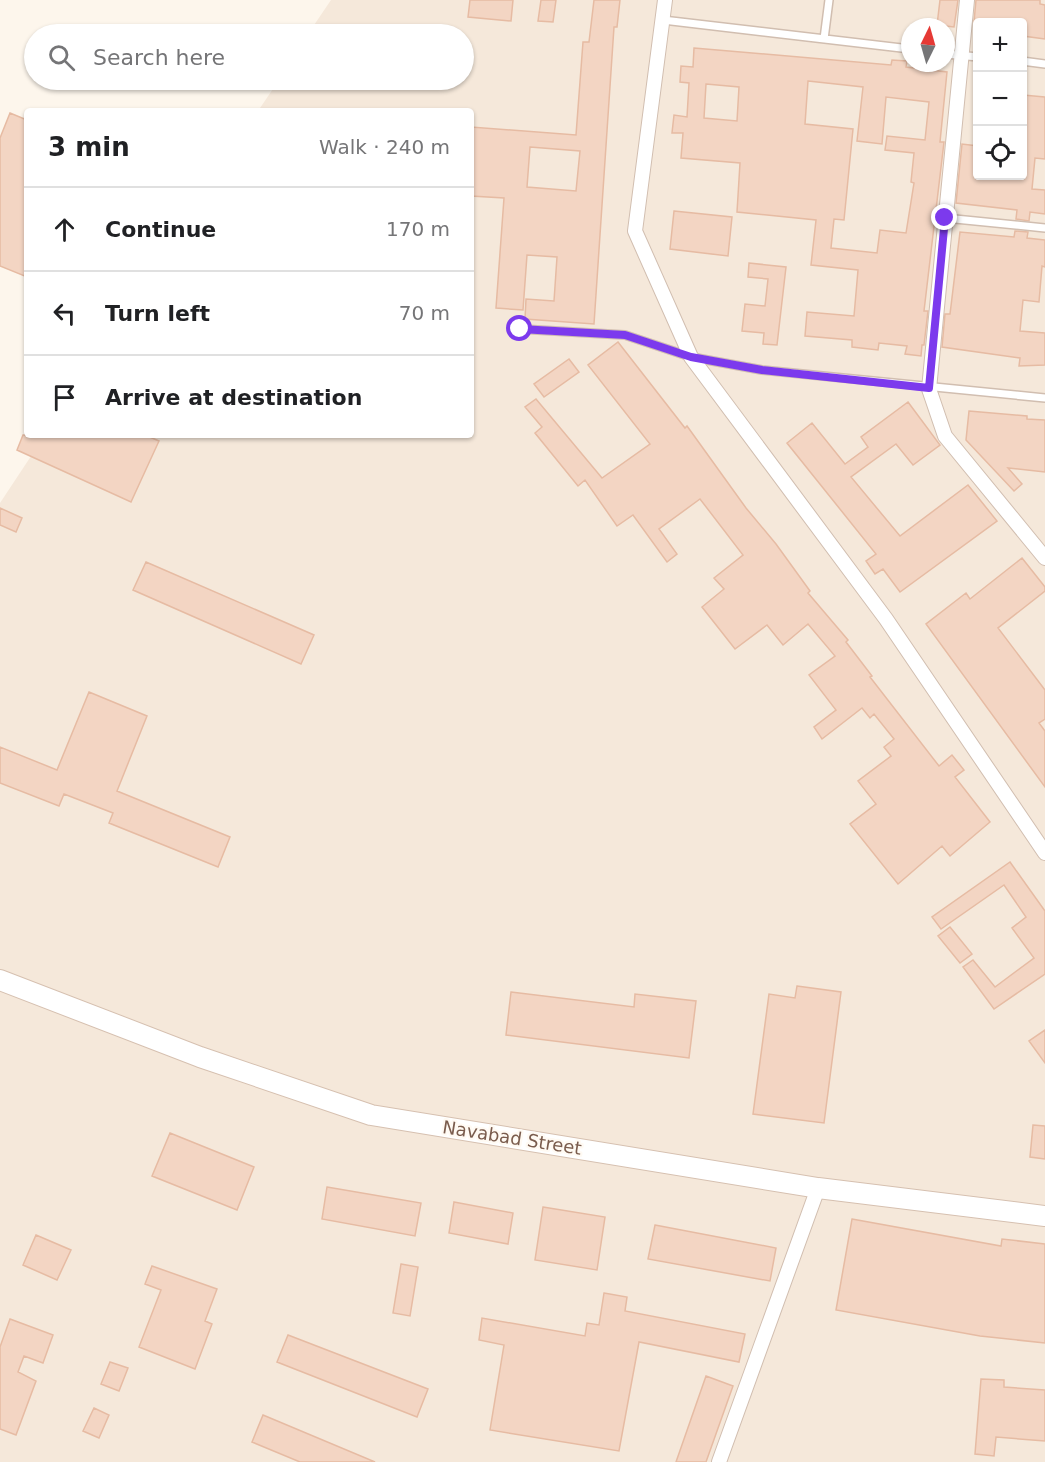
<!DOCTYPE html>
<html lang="en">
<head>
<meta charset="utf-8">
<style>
  :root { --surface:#fff; --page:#f6f6f6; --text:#202124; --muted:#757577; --line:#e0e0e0 }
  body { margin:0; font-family:"DejaVu Sans",sans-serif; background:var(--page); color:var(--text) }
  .controls { position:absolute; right:18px; top:18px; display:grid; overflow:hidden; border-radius:6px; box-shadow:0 2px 4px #0004 }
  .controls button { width:54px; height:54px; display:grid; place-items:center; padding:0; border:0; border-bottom:2px solid var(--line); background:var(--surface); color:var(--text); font:30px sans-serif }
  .compass { position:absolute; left:901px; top:18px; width:54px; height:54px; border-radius:50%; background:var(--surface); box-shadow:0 2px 4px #0004; rotate:5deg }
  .stop { position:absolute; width:18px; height:18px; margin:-14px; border:4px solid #7c3aed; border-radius:50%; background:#fff }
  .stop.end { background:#7c3aed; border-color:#fff; box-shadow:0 2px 6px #0008 }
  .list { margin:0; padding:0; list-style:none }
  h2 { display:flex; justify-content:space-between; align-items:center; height:78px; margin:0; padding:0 24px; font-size:26px }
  h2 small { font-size:20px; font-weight:400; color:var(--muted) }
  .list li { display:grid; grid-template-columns:39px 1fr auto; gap:18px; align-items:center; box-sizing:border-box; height:84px; padding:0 24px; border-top:2px solid var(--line) }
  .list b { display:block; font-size:22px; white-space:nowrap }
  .list em { font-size:20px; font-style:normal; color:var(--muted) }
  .icon { flex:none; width:33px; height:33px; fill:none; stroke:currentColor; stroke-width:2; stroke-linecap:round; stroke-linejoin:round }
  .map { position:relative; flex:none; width:1045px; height:1462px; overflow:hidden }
  .search { position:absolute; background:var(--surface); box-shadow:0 2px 4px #0004; left:24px; top:24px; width:450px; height:66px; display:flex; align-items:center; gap:15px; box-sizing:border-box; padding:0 21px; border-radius:33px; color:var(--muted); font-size:22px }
  .panel { position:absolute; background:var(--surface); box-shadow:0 2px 4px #0004; left:24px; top:108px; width:450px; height:330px; border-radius:6px }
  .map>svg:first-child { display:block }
  .residential { fill:#f5e8da; fill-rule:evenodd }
  .building { fill:#f3d5c3; stroke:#e6bba3; stroke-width:1.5; fill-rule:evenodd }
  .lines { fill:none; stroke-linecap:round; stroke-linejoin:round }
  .lane-casing { stroke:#d1beb0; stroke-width:10 }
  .street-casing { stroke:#d1beb0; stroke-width:16 }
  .secondary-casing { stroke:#d6c0b0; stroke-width:22 }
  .lane { stroke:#fff; stroke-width:7 }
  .street { stroke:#fff; stroke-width:14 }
  .secondary { stroke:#fff; stroke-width:20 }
  .route { stroke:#7c3aed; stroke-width:8 }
  .labels { text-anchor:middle; stroke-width:4.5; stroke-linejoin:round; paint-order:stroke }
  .street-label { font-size:18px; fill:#7a5c4d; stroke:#fffaf3 }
</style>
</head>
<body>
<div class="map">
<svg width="1045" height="1462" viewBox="0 0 1045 1462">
  <rect width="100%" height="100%" fill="#fdf6ec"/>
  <!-- residential -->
  <path class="residential" d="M331,0H1045V1462H0V503L45,435H471V111H258L279,80H464V34H308ZM978,22H1022V176H978ZM910,27H946V63H910Z"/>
  <!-- building -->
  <path class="building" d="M470,0H513L511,21L468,17Z
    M541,0H556L553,22L538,21Z
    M594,0H620L617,27H614L594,324L525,319L526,299L554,301L557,257L527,255L523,310L496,308L504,198L471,196V127L576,135L583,42H589ZM530,147L580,151L576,191L527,187Z
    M940,0H958L954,27L937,25Z
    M976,0H1040V4L1045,5V39L1023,36V22H974Z
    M694,48L891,65L892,60L907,61L906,67L947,72L940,142H944L924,311H928L924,345H922L921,356L905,354L907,346L879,343L878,350L852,347V340L805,336L807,312L854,316L858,270L811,265L816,220L737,212L740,163L681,158L683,133H672L674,115L687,117L689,83L680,82L681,66L693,67ZM808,81L863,87L857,141L882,144L886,97L929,102L925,140L887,136L885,150L914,153L911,182L914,183L906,233L880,230L877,253L831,248L834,219L844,220L853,129L805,124ZM706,84L739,87L737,121L704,118Z
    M1023,95L1045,97V159L1035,158L1032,189L1045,190V214L1030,212L1029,221L1016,219L1017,210L956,203L962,144L978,146V176H1023Z
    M10,113L27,120V277L0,266V138Z
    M674,211L732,217L728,256L670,249Z
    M1015,231L1028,232L1027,238L1045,240V267L1042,266L1039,302L1023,300L1020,331L1045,333V365L1019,366L1020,358L942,347L945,314H950L960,232L1014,237Z
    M749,263L786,267L777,345L763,344L764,333L742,331L745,304L765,306L768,279L748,277Z
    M618,342L685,428L687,426L746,508L776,544L810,591L808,593L848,640L846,642L872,676L870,677L939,766L952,755L964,770L955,777L990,822L950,856L942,846L898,884L850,824L876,804L858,781L891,756L884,747L894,739L874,714L870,718L862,708L822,739L814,727L836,710L809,675L835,656L808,624L783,645L767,625L735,649L702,607L724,589L714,578L743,555L700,499L659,529L677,554L667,562L633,515L617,526L585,480L578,486L535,433L542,427L525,407L536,399L602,478L650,444L588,365Z
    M569,359L579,372L544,397L534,384Z
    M908,402L940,445L913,465L896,444L851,477L900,536L968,485L997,521L900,592L883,569L875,574L866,561L876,554L787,443L812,423L845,464L868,447L861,437Z
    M969,411L1027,416V419L1045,420V472L1008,468L1022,484L1014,491L966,440Z
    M23,435H145L159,441L131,502L17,450Z
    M0,508L22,518L16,532L0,525Z
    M1022,558L1045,587V591L998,628L1045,690V719L1039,723L1045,731V787L926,624L966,593L970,599Z
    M146,562L314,635L301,664L133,590Z
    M89,692L147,716L117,791L230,837L218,867L109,823L113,813L64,794L59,806L0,783V747L57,770Z
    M1010,862L1045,911V974L994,1009L963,967L973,960L995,987L1034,958L1012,928L1026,917L1004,885L941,929L932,917Z
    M950,927L972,954L960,963L938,936Z
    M797,986L841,992L824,1123L753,1114L769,994L795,998Z
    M511,992L634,1007L635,994L696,1001L689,1058L506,1035Z
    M1045,1030V1063L1029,1041Z
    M1033,1125L1045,1126V1159L1030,1157Z
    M170,1133L254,1167L237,1210L152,1176Z
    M327,1187L421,1203L415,1236L322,1219Z
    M454,1202L513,1213L508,1244L449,1233Z
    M543,1207L605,1217L597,1270L535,1260Z
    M852,1219L1001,1246L1002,1239L1045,1244V1343L980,1336L836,1310Z
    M655,1225L776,1248L770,1281L648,1259Z
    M36,1235L71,1250L57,1280L23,1265Z
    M401,1264L418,1267L410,1316L393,1313Z
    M152,1266L217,1289L205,1321L212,1324L195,1369L139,1347L161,1290L145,1284Z
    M604,1293L627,1297L625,1311L745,1334L739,1362L639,1342L619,1451L490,1430L504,1345L479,1340L482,1318L585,1336L587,1323L599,1325Z
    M10,1319L53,1335L43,1363L24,1356L18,1372L36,1381L16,1435L0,1429V1347Z
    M288,1335L428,1389L417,1417L277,1362Z
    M110,1362L128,1368L119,1391L101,1384Z
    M706,1376L733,1386L706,1462H676Z
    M981,1379L1004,1380V1387L1045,1390V1441L996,1437L994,1456L975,1454Z
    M94,1408L109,1415L99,1438L83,1431Z
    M263,1415L375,1462H300L252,1442Z"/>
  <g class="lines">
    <defs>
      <path id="lane" d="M663,20L910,49
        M824,39L829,0
        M946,54L978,57
        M1022,61L1045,64
        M945,218L1045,228
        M520,329L625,335L691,357L762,370L1045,398"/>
      <path id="street" d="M665,0L635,231L691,357L886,619L1045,853
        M967,0L929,389L945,436L1045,558
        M719,1462L818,1188"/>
      <path id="secondary" d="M0,980L200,1057L371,1115L818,1188L1045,1216"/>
    </defs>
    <!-- lane casing -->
    <use href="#lane" class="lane-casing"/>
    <!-- street casing -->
    <use href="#street" class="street-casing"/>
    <!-- secondary casing -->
    <use href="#secondary" class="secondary-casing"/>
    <!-- lane -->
    <use href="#lane" class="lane"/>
    <!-- street -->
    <use href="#street" class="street"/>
    <!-- secondary -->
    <use href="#secondary" class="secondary"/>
  </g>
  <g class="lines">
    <!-- route -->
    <path class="route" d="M520,329L625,335L691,357L762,370L929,388L945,218"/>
  </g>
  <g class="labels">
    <!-- street labels -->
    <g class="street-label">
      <text transform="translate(512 1138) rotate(9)" y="6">Navabad Street</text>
    </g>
  </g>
</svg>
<div class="controls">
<button>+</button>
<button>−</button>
<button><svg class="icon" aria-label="locate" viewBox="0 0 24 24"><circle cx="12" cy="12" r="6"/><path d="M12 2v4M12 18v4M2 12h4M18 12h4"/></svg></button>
</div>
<svg class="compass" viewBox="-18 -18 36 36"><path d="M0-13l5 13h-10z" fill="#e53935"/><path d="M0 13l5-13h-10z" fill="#757577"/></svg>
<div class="stop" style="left:520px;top:329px"></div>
<div class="stop end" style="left:945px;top:218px"></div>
<div class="search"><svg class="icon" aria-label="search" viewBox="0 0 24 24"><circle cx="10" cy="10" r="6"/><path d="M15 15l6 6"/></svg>Search here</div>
<section class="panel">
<h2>3 min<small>Walk · 240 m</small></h2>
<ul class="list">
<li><svg class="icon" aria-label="ahead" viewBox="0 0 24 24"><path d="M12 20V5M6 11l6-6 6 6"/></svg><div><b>Continue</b></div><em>170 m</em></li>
<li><svg class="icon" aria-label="left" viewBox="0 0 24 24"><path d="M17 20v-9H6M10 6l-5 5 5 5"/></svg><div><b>Turn left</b></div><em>70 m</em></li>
<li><svg class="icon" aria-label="arrive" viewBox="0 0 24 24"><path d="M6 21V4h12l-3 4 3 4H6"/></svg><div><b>Arrive at destination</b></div></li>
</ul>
</section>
</div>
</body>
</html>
